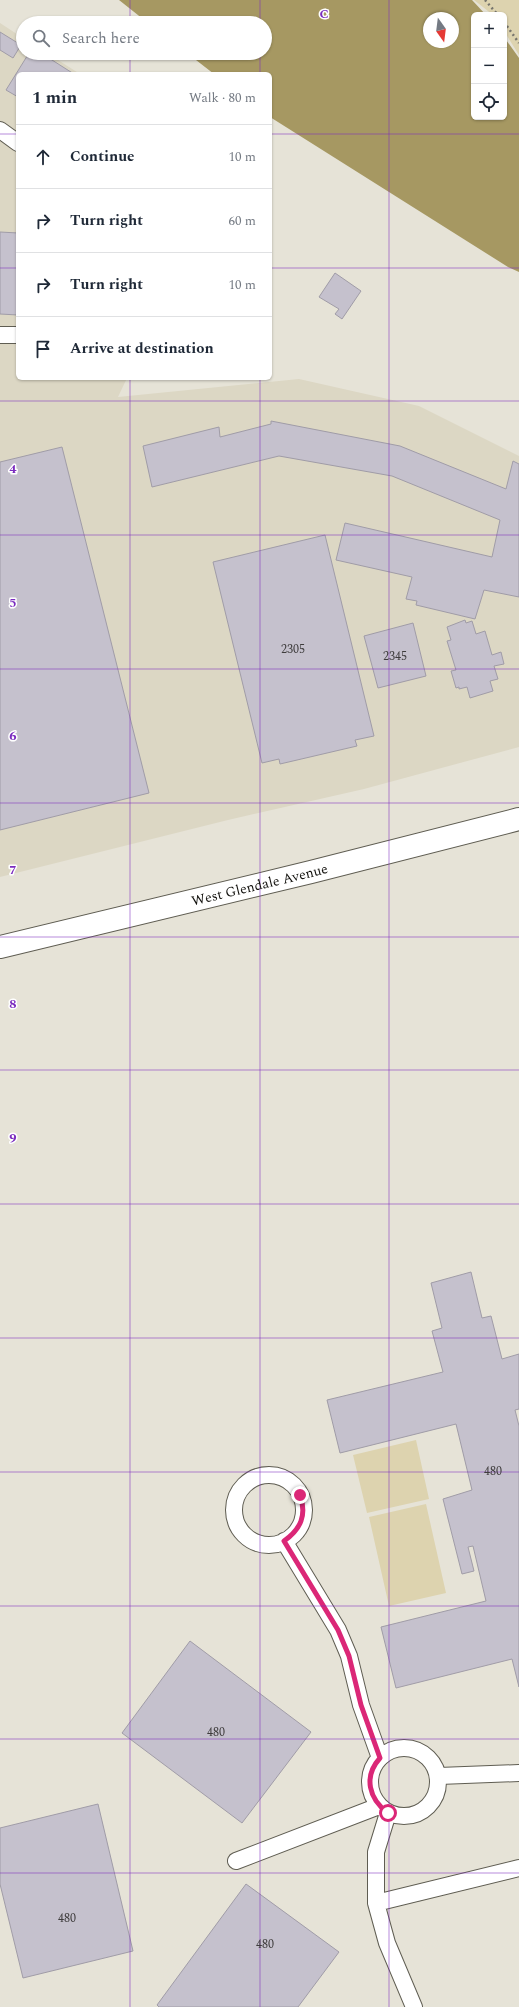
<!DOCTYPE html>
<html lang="en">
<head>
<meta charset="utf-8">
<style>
  :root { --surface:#fff; --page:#f6f6f7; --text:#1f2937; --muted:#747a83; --line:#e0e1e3 }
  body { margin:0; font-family:Spectral,serif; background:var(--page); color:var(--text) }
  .controls { position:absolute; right:12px; top:12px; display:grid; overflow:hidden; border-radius:6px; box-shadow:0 1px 3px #0004 }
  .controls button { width:36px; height:36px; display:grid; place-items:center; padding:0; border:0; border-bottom:1px solid var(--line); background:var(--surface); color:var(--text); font:20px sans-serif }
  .compass { position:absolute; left:423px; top:12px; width:36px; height:36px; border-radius:50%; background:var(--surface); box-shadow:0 1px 3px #0004; rotate:166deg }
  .stop { position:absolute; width:12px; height:12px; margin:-9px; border:3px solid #db2777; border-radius:50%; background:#fff }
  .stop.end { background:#db2777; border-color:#fff; box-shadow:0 1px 4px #0008 }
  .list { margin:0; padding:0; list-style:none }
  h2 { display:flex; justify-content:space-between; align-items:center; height:52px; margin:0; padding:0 16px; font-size:17px }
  h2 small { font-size:13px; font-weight:400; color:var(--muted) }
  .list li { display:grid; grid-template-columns:26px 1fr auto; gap:12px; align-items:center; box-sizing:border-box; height:64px; padding:0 16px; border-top:1px solid var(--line) }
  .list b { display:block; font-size:15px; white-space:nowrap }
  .list em { font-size:13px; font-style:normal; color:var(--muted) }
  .icon { flex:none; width:22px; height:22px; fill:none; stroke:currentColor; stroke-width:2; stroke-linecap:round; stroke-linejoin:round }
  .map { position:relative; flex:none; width:519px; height:2007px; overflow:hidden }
  .search { position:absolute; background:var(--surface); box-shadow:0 1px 3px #0004; left:16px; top:16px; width:256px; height:44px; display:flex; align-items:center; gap:10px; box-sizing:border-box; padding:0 14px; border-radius:22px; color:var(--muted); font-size:15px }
  .panel { position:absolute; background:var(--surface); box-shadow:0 1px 3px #0004; left:16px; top:72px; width:256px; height:308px; border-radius:6px }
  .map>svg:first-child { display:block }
  .built { fill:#dcd7c4 }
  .green { fill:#ddd3af }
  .water { fill:#a69862; fill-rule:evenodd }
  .building { fill:#c5c1cd; stroke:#a09ca7 }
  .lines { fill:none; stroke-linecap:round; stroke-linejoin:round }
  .service-casing { stroke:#5f5d52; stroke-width:18 }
  .secondary-casing { stroke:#5f5d52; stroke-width:24 }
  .path { stroke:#77756d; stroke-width:2.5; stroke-dasharray:2 3; stroke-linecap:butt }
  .service { stroke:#fff; stroke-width:16 }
  .secondary { stroke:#fff; stroke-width:22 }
  .route { stroke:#db2777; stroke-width:5 }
  .grid { fill:none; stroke:#7b2cbf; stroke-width:1; stroke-opacity:0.55 }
  .labels { text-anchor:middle; stroke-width:3; stroke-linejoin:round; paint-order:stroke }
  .number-label { font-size:12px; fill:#3e3c3c }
  .street-label { font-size:14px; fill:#11100c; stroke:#fff }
  .grid-label { font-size:13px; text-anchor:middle; font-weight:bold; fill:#7b2cbf; stroke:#fff; stroke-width:3; stroke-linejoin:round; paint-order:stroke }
</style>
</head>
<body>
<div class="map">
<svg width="519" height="2007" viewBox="0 0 519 2007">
  <rect width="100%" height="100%" fill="#e6e3d7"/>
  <!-- built -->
  <path class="built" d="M0,23L23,38V53H47L80,74H18V378H127L118,397L299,379L419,406L519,456V747L364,789L228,820L0,877Z"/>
  <!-- green -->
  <path class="green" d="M474,0H519V55L504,31V15H493Z
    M416,1440L429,1499L367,1513L353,1455Z
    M426,1504L446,1593L389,1606L369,1517Z"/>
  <!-- water -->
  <path class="water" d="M119,0H472L486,15H474V117H504V37L519,58V272L508,267L270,117V74H214L187,53H265V23H148ZM429,18H453V42H429Z"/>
  <!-- building -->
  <path class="building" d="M0,32L21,45L13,58L0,50Z
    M29,53H41L74,74H18V97L6,90Z
    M0,232L18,233V315L0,314Z
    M335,273L361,291L342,319L335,314L339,309L319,297Z
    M271,421L400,446L506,489L513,461L519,464V597L484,590L475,619L416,605L417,601L406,599L412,577L336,560L345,523L492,557L500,520L392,476L279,456L152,487L143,446L219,427L220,437L271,424Z
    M62,447L149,793L0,830V462Z
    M325,535L374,736L355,740L357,746L280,764L279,759L262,763L213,562Z
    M465,620L466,623L472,621L476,634L485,631L492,655L501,652L504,664L494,666L498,679L490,681L493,691L470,698L467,687L459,689V687L456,688L451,671L456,670L447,641L451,640L447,627Z
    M413,623L426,676L378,688L364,636Z
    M471,1272L482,1318L491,1316L502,1359L519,1354V1409L515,1410L519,1426V1687L512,1659L396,1688L381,1627L486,1601L473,1546L468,1547L474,1571L462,1574L443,1499L472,1490L456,1424L340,1453L327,1400L443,1372L432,1331L442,1328L431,1283Z
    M190,1641L311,1732L242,1823L122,1733Z
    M98,1804L133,1951L23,1978L0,1884V1828Z
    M246,1884L339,1952L298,2007H159L157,2005Z"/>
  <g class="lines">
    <defs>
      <path id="service" d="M0,130L18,143
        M0,335H18
        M234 1510a35 35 0 1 1 70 0a35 35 0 1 1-70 0Z
        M284,1541L338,1630L349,1656L361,1705L380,1758
        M370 1782a34 34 0 1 1 68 0a34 34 0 1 1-68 0Z
        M439,1776L519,1773
        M388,1813L376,1852V1903L387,1943L414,2007
        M236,1861L379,1806
        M376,1903L519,1868"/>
      <g id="secondary">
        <path id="s1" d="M0,947L311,872L519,819"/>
      </g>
    </defs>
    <!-- service casing -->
    <use href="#service" class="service-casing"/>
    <!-- secondary casing -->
    <use href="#secondary" class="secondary-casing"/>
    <!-- path -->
    <path class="path" d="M485,0L498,15
      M504,22L519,43"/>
    <!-- service -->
    <use href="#service" class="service"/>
    <!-- secondary -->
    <use href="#secondary" class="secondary"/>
  </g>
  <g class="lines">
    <!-- route -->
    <path class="route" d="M300,1495C307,1515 301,1529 284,1541L338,1630L349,1656L361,1705L380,1758C363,1777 369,1799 388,1813"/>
  </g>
  <!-- grid -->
  <path class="grid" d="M130,0V23M260,0V23M389,0V2007M130,53V74M260,53V74M0,134H18M270,134H519M0,268H18M270,268H519M130,378V2007M260,378V2007M0,401H519M0,535H519M0,669H519M0,803H519M0,937H519M0,1070H519M0,1204H519M0,1338H519M0,1472H519M0,1606H519M0,1739H519M0,1873H519"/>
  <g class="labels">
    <!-- number labels -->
    <g class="number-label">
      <text x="293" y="653">2305</text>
      <text x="395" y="660">2345</text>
      <text x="493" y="1475">480</text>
      <text x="216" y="1736">480</text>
      <text x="67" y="1922">480</text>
      <text x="265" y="1948">480</text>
    </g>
    <!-- street labels -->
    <g class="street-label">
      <text dy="5" stroke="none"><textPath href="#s1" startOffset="267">West Glendale Avenue</textPath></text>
    </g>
  </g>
  <g class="grid-label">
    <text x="324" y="18">C</text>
    <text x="13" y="473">4</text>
    <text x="13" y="607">5</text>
    <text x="13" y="740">6</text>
    <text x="13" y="874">7</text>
    <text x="13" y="1008">8</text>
    <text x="13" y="1142">9</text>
  </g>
</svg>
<div class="controls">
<button>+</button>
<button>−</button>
<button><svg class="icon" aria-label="locate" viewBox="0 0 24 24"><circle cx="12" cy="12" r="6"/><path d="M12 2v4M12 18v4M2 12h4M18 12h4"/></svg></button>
</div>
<svg class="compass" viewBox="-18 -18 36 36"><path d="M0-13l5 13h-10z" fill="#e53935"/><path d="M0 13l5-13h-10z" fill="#747a83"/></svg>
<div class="stop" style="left:388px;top:1813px"></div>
<div class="stop end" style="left:300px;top:1495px"></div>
<div class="search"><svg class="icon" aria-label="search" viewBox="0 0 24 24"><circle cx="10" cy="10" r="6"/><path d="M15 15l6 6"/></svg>Search here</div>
<section class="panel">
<h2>1 min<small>Walk · 80 m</small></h2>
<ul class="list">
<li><svg class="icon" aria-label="ahead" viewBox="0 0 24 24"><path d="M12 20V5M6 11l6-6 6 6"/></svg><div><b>Continue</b></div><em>10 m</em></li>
<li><svg class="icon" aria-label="right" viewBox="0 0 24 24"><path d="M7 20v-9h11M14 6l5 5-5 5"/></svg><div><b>Turn right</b></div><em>60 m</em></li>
<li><svg class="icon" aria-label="right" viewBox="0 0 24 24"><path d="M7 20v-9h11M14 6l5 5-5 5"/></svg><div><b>Turn right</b></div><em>10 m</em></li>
<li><svg class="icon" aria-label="arrive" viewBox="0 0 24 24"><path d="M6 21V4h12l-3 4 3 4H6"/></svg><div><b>Arrive at destination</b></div></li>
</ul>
</section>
</div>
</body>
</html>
